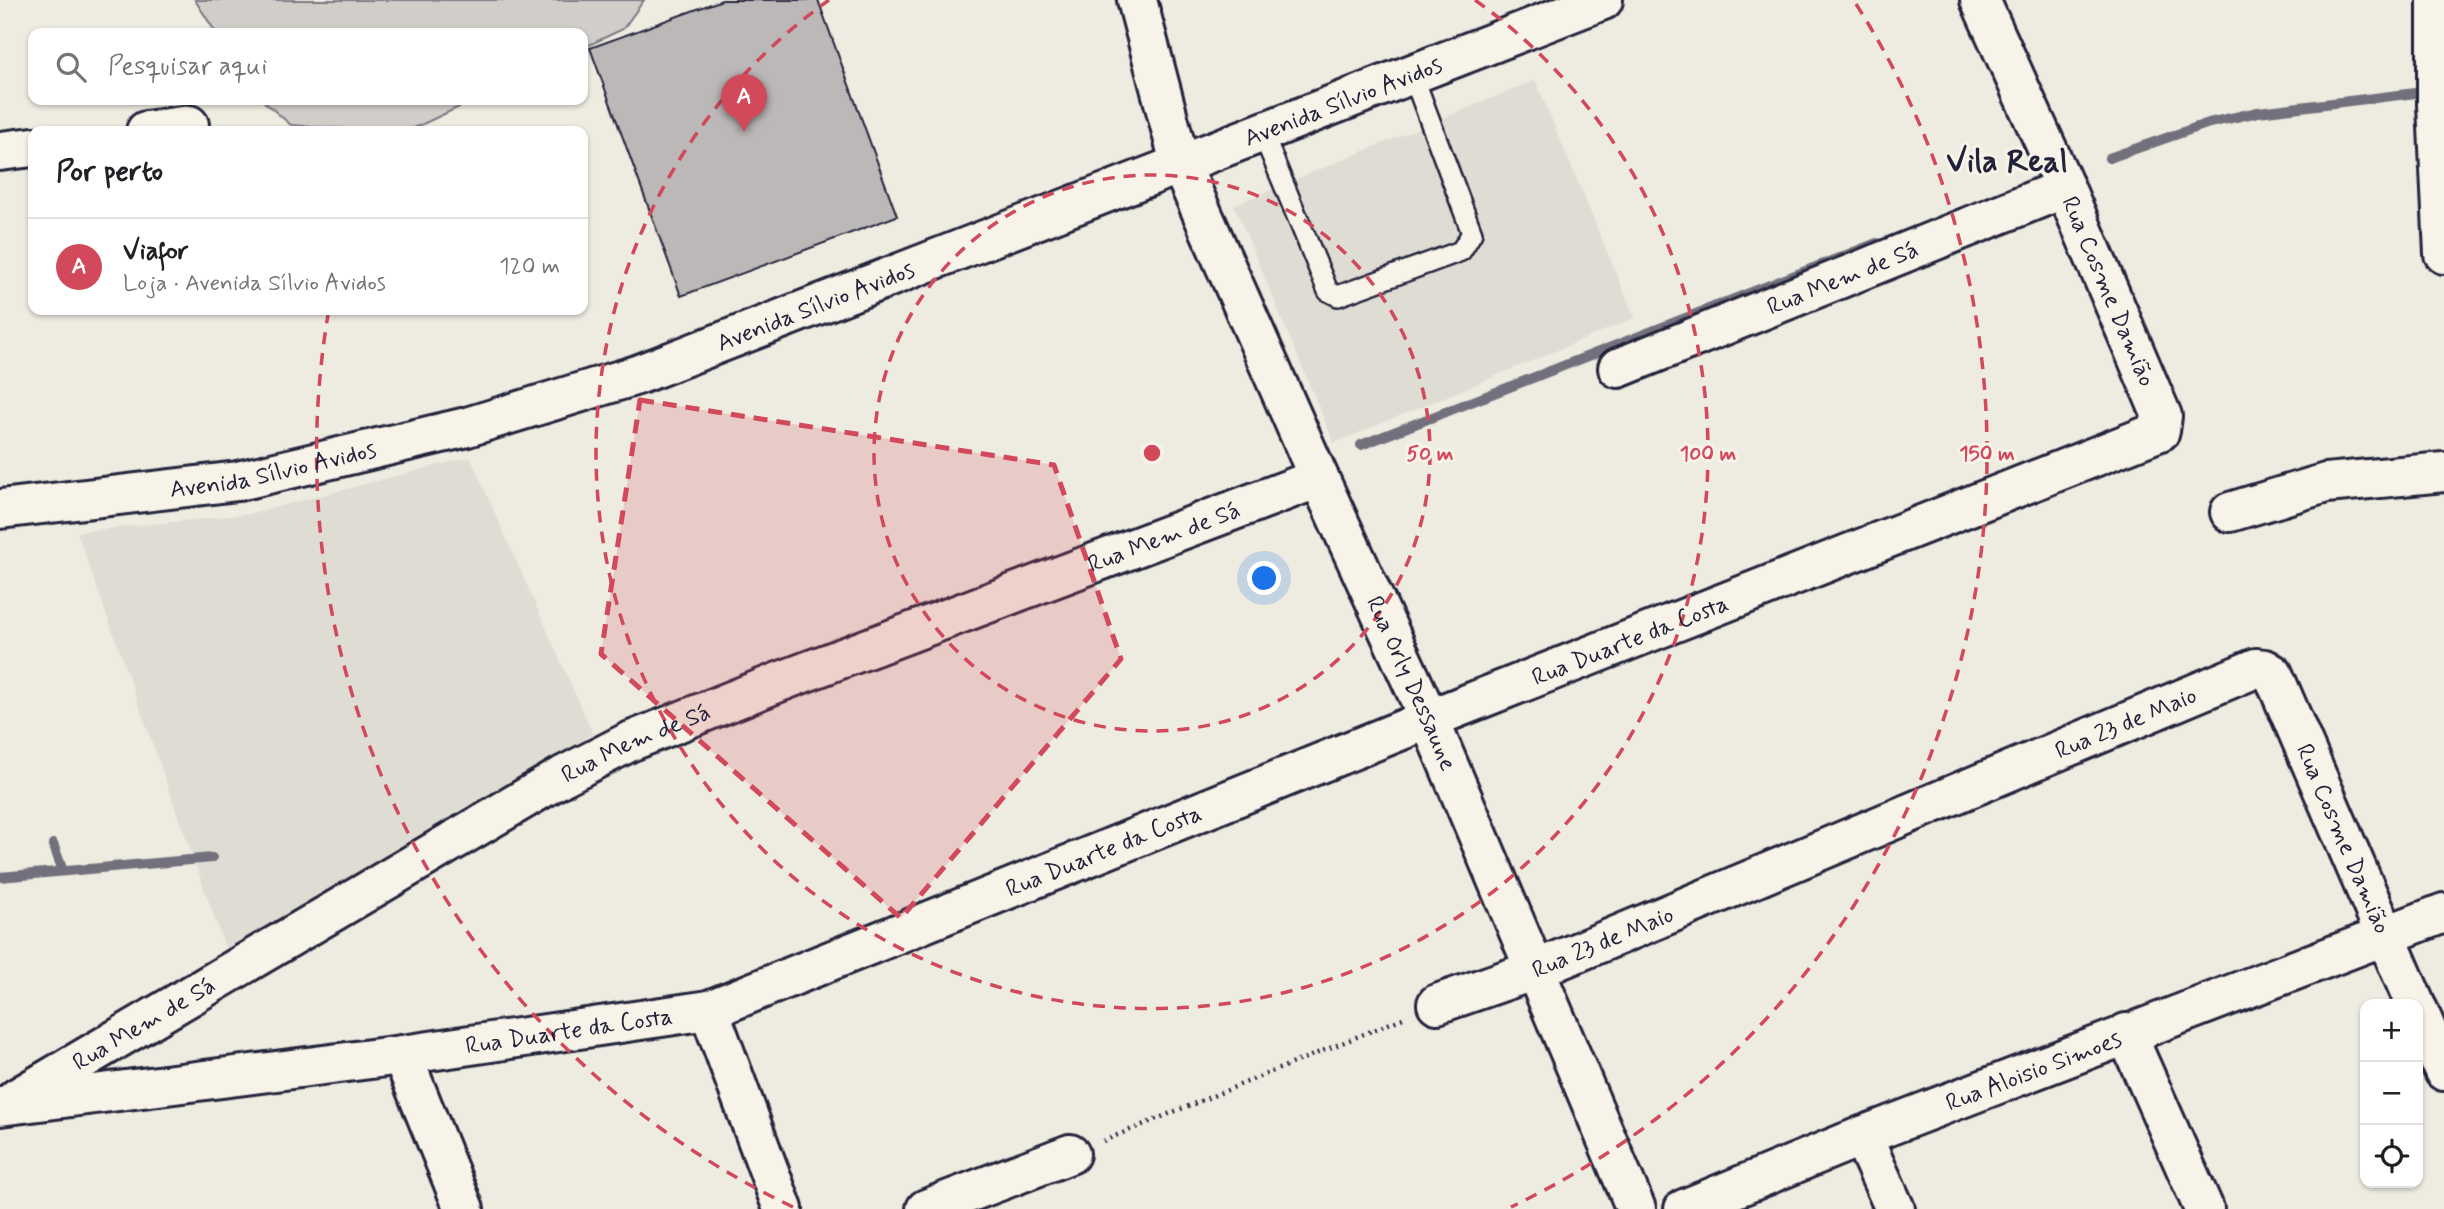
<!DOCTYPE html>
<html lang="pt">
<head>
<meta charset="utf-8">
<style>
  :root { --surface:#fff; --page:#f6f6f6; --text:#202124; --muted:#757577; --line:#e0e0e0; --accent:#d1495b }
  body { margin:0; font-family:Mynerve,sans-serif; background:var(--page); color:var(--text) }
  .controls { position:absolute; right:21px; bottom:21px; display:grid; overflow:hidden; border-radius:14px; box-shadow:0 2px 5px #0004 }
  .controls button { width:63px; height:63px; display:grid; place-items:center; padding:0; border:0; border-bottom:2px solid var(--line); background:var(--surface); color:var(--text); font:35px sans-serif }
  .you { position:absolute; left:1265px; top:579px; width:24px; height:24px; margin:-18px; border:5px solid #fff; border-radius:50%; background:#1a73e8; box-shadow:0 0 0 10px #1a73e833 }
  .badge { display:grid; place-items:center; width:46px; height:46px; border-radius:50%; background:var(--accent); color:#fff; font-size:23px; font-weight:700 }
  .pin { position:absolute; translate:-50% -58px; filter:drop-shadow(0 2px 4px #0008) }
  .pin::after { content:''; position:absolute; top:37px; width:24px; height:21px; background:inherit; clip-path:polygon(0 0,100% 0,50% 100%) }
  .list { margin:0; padding:0; list-style:none }
  h2 { display:flex; justify-content:space-between; align-items:center; height:91px; margin:0; padding:0 28px; font-size:30px }
  h2 small { font-size:23px; font-weight:400; color:var(--muted) }
  .list li { display:grid; grid-template-columns:46px 1fr auto; gap:21px; align-items:center; box-sizing:border-box; height:98px; padding:0 28px; border-top:2px solid var(--line) }
  .list b { display:block; font-size:26px; white-space:nowrap }
  .list p { margin:0; font-size:23px; white-space:nowrap; color:var(--muted) }
  .list em { font-size:23px; font-style:normal; color:var(--muted) }
  .icon { flex:none; width:38px; height:38px; fill:none; stroke:currentColor; stroke-width:2; stroke-linecap:round; stroke-linejoin:round }
  .map { position:relative; flex:none; width:2444px; height:1209px; overflow:hidden }
  .search { position:absolute; background:var(--surface); box-shadow:0 2px 5px #0004; left:28px; top:28px; width:560px; height:77px; display:flex; align-items:center; gap:18px; box-sizing:border-box; padding:0 24px; border-radius:14px; color:var(--muted); font-size:26px }
  .panel { position:absolute; background:var(--surface); box-shadow:0 2px 5px #0004; left:28px; top:126px; width:560px; height:189px; border-radius:14px }
  .map>svg:first-child { display:block }
  .built { fill:#dfdcd4 }
  .green { fill:#d1cdc9; stroke:#7a7882; stroke-width:2 }
  .lines { fill:none; stroke-linecap:round; stroke-linejoin:round }
  .stream { stroke:#716f7b; stroke-width:10 }
  .building { fill:#bbb8b7; stroke:#22223b; stroke-width:2 }
  .lane-casing { stroke:#22223b; stroke-width:24 }
  .street-casing { stroke:#22223b; stroke-width:44 }
  .secondary-casing { stroke:#22223b; stroke-width:44 }
  .path { stroke:#22223b; stroke-width:4.5; stroke-dasharray:2 5; stroke-linecap:butt }
  .lane { stroke:#f7f3e8; stroke-width:19 }
  .street { stroke:#f7f3e8; stroke-width:38 }
  .secondary { stroke:#f7f3e8; stroke-width:38 }
  .marked { fill:#d1495b; fill-opacity:0.2; stroke:#d1495b; stroke-width:5; stroke-dasharray:14 9; stroke-linejoin:round }
  .ring { fill:none; stroke:#d1495b; stroke-width:3.5; stroke-dasharray:12 9 }
  .labels { text-anchor:middle; stroke-width:6; stroke-linejoin:round; paint-order:stroke }
  .street-label { font-size:24px; fill:#22223b; stroke:#f7f3e8 }
  .district-label { font-size:32px; font-weight:bold; fill:#22223b; stroke:#f7f3e8 }
  .centre { fill:#d1495b; stroke:#f7f3e8; stroke-width:3.5 }
  .ring-label { font-size:21px; text-anchor:middle; font-weight:bold; fill:#d1495b; stroke:#f7f3e8; stroke-width:6; stroke-linejoin:round; paint-order:stroke }
</style>
</head>
<body>
<div class="map">
<svg width="2444" height="1209" viewBox="0 0 2444 1209">
  <rect width="100%" height="100%" fill="#eeebe1"/>
  <filter id="ink" filterUnits="userSpaceOnUse"><feTurbulence type="fractalNoise" baseFrequency=".0143" numOctaves="2"/><feDisplacementMap in="SourceGraphic" scale="14" xChannelSelector="R" yChannelSelector="G"/><feConvolveMatrix kernelMatrix="1 2 1 2 8 2 1 2 1" color-interpolation-filters="sRGB"/></filter>
  <g filter="url(#ink)">
    <!-- built -->
    <path class="built" d="M1535,80L1635,318L1334,443L1234,205Z
      M470,457L593,734L226,950L77,532L249,514Z"/>
    <!-- green -->
    <path class="green" d="M195,0H644L623,29L583,48V33H216Z
      M262,100H474L408,131H372L291,125Z"/>
    <g class="lines">
      <!-- stream -->
      <path class="stream" d="M2109,158L2209,123L2258,112L2424,92
        M1361,445L1877,243
        M53,844L63,871
        M0,877L212,858"/>
    </g>
    <!-- building -->
    <path class="building" d="M722,0H818L897,216L681,296L590,48Z"/>
    <g class="lines">
      <defs>
        <path id="lane" d="M1262,132L1328,291L1338,296L1461,251L1472,233L1412,73"/>
        <g id="street">
          <path id="s1" d="M1137,0L1180,163L1319,478L1429,719L1636,1209"/>
          <path d="M2437,0V105L2444,254"/>
          <path d="M146,131L189,125"/>
          <path d="M0,151L33,147"/>
          <path id="s2" d="M1618,368L2065,188"/>
          <path d="M2230,512L2326,483L2444,472"/>
          <path id="s3" d="M1437,1004L1535,970L2256,668L2265,669L2273,674L2415,1004"/>
          <path d="M709,1010L783,1209"/>
          <path d="M2418,1010L2444,1071"/>
          <path d="M2126,1033L2204,1209"/>
          <path d="M402,1055L464,1209"/>
          <path id="s4" d="M17,1098L563,776L629,742L779,682L1319,478"/>
          <path id="s5" d="M0,1106L402,1055L709,1010L1429,719L2160,431L2162,416L2065,188L1980,0"/>
          <path d="M1862,1136L1895,1209"/>
          <path d="M926,1209L1070,1154"/>
          <path id="s6" d="M1684,1209L1862,1136L2444,913"/>
        </g>
        <g id="secondary">
          <path id="s7" d="M0,509L238,481L467,427L637,375L1603,0"/>
        </g>
      </defs>
      <!-- lane casing -->
      <use href="#lane" class="lane-casing"/>
      <!-- street casing -->
      <use href="#street" class="street-casing"/>
      <!-- secondary casing -->
      <use href="#secondary" class="secondary-casing"/>
      <!-- path -->
      <path class="path" d="M1103,1141L1403,1018"/>
      <!-- lane -->
      <use href="#lane" class="lane"/>
      <!-- street -->
      <use href="#street" class="street"/>
      <!-- secondary -->
      <use href="#secondary" class="secondary"/>
    </g>
  </g>
  <!-- marked area -->
  <path class="marked" d="M640,400L1054,465L1121,659L901,918L601,654Z"/>
  <!-- distance rings -->
  <g class="ring">
    <circle cx="1152" cy="453" r="278"/>
    <path d="M1475 0A556 556 0 1 1 829 0"/>
    <path d="M793 1207A835 835 0 0 1 328 315M1856 4A835 835 0 0 1 1511 1207"/>
  </g>
  <g class="labels">
    <!-- street labels -->
    <g class="street-label">
      <text dy="8" stroke="none"><textPath href="#s7" startOffset="1410">Avenida Sílvio Avidos</textPath></text>
      <text dy="8" stroke="none"><textPath href="#s2" startOffset="242">Rua Mem de Sá</textPath></text>
      <text transform="translate(2109 291) rotate(67)" y="8">Rua Cosme Damião</text>
      <text dy="8" stroke="none"><textPath href="#s7" startOffset="844">Avenida Sílvio Avidos</textPath></text>
      <text dy="8" stroke="none"><textPath href="#s7" startOffset="276">Avenida Sílvio Avidos</textPath></text>
      <text dy="8" stroke="none"><textPath href="#s4" startOffset="1281">Rua Mem de Sá</textPath></text>
      <text dy="8" stroke="none"><textPath href="#s5" startOffset="1708">Rua Duarte da Costa</textPath></text>
      <text dy="8" stroke="none"><textPath href="#s1" startOffset="738">Rua Orly Dessaune</textPath></text>
      <text dy="8" stroke="none"><textPath href="#s3" startOffset="744">Rua 23 de Maio</textPath></text>
      <text dy="8" stroke="none"><textPath href="#s4" startOffset="714">Rua Mem de Sá</textPath></text>
      <text dy="8" stroke="none"><textPath href="#s3" startOffset="1083">Rua Cosme Damião</textPath></text>
      <text dy="8" stroke="none"><textPath href="#s5" startOffset="1141">Rua Duarte da Costa</textPath></text>
      <text dy="8" stroke="none"><textPath href="#s3" startOffset="177">Rua 23 de Maio</textPath></text>
      <text dy="8" stroke="none"><textPath href="#s4" startOffset="147">Rua Mem de Sá</textPath></text>
      <text dy="8" stroke="none"><textPath href="#s5" startOffset="574">Rua Duarte da Costa</textPath></text>
      <text dy="8" stroke="none"><textPath href="#s6" startOffset="376">Rua Aloisio Simoes</textPath></text>
    </g>
    <!-- district labels -->
    <g class="district-label">
      <text x="2007" y="171">Vila Real</text>
    </g>
  </g>
  <circle cx="1152" cy="453" r="10" class="centre"/>
  <g class="ring-label">
    <text x="1430" y="460">50 m</text>
    <text x="1708" y="460">100 m</text>
    <text x="1987" y="460">150 m</text>
  </g>
</svg>
<div class="controls">
<button>+</button>
<button>−</button>
<button><svg class="icon" aria-label="locate" viewBox="0 0 24 24"><circle cx="12" cy="12" r="6"/><path d="M12 2v4M12 18v4M2 12h4M18 12h4"/></svg></button>
</div>
<div class="you"></div>
<div class="pin badge" style="left:744px;top:132px">A</div>
<div class="search"><svg class="icon" aria-label="search" viewBox="0 0 24 24"><circle cx="10" cy="10" r="6"/><path d="M15 15l6 6"/></svg>Pesquisar aqui</div>
<section class="panel">
<h2>Por perto<small></small></h2>
<ul class="list">
<li><span class="badge">A</span><div><b>Viafor</b><p>Loja · Avenida Sílvio Avidos</p></div><em>120 m</em></li>
</ul>
</section>
</div>
</body>
</html>
